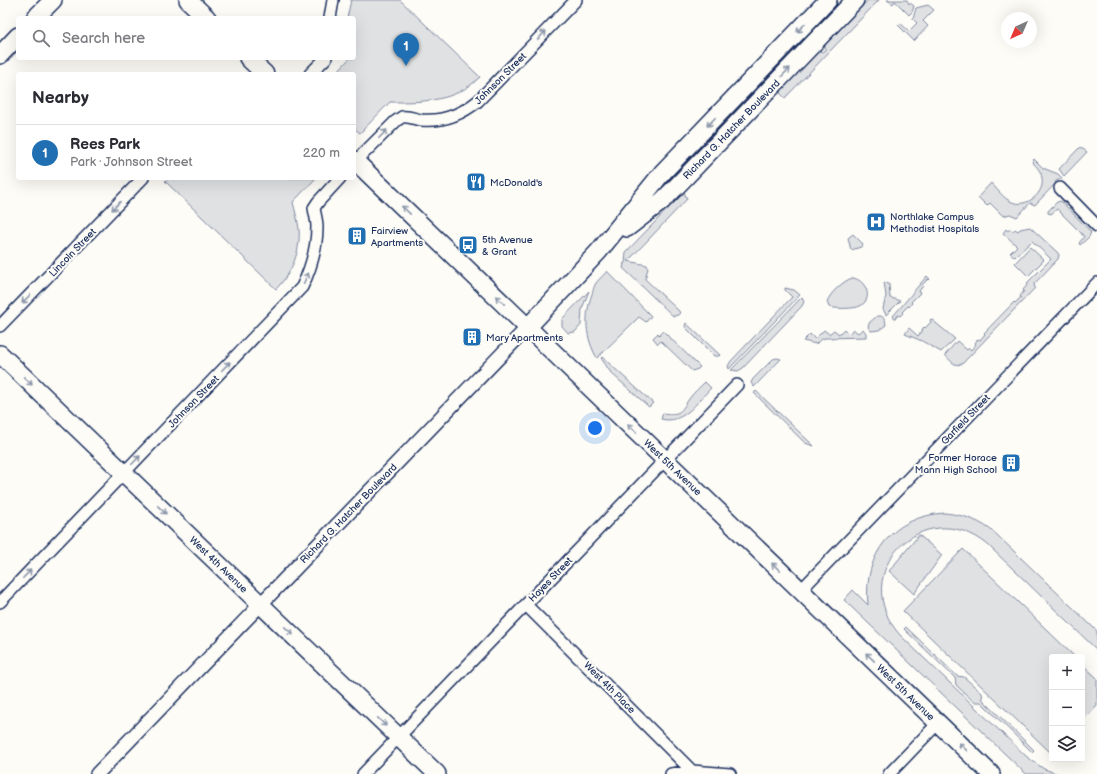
<!DOCTYPE html>
<html lang="en">
<head>
<meta charset="utf-8">
<style>
  :root { --surface:#fff; --page:#f2f2f3; --text:#2b2b33; --muted:#7c7c81; --line:#e1e1e2; --accent:#1f6fb2 }
  body { margin:0; font-family:"Balsamiq Sans",sans-serif; background:var(--page); color:var(--text) }
  .controls { position:absolute; right:12px; bottom:12px; display:grid; overflow:hidden; border-radius:4px; box-shadow:0 4px 16px #0002 }
  .controls button { width:36px; height:36px; display:grid; place-items:center; padding:0; border:0; border-bottom:1px solid var(--line); background:var(--surface); color:var(--text); font:20px sans-serif }
  .compass { position:absolute; left:1001px; top:12px; width:36px; height:36px; border-radius:50%; background:var(--surface); box-shadow:0 4px 16px #0002; rotate:224deg }
  .you { position:absolute; left:595px; top:428px; width:14px; height:14px; margin:-10px; border:3px solid #fff; border-radius:50%; background:#1a73e8; box-shadow:0 0 0 6px #1a73e833 }
  .badge { display:grid; place-items:center; width:26px; height:26px; border-radius:50%; background:var(--accent); color:#fff; font-size:13px; font-weight:700 }
  .pin { position:absolute; translate:-50% -33px; filter:drop-shadow(0 1px 2px #0008) }
  .pin::after { content:''; position:absolute; top:21px; width:14px; height:12px; background:inherit; clip-path:polygon(0 0,100% 0,50% 100%) }
  .list { margin:0; padding:0; list-style:none }
  h2 { display:flex; justify-content:space-between; align-items:center; height:52px; margin:0; padding:0 16px; font-size:17px }
  h2 small { font-size:13px; font-weight:400; color:var(--muted) }
  .list li { display:grid; grid-template-columns:26px 1fr auto; gap:12px; align-items:center; box-sizing:border-box; height:56px; padding:0 16px; border-top:1px solid var(--line) }
  .list b { display:block; font-size:15px; white-space:nowrap }
  .list p { margin:0; font-size:13px; white-space:nowrap; color:var(--muted) }
  .list em { font-size:13px; font-style:normal; color:var(--muted) }
  .icon { flex:none; width:22px; height:22px; fill:none; stroke:currentColor; stroke-width:2; stroke-linecap:round; stroke-linejoin:round }
  .map { position:relative; flex:none; width:1097px; height:774px; overflow:hidden }
  .search { position:absolute; background:var(--surface); box-shadow:0 4px 16px #0002; left:16px; top:16px; width:340px; height:44px; display:flex; align-items:center; gap:10px; box-sizing:border-box; padding:0 14px; border-radius:4px; color:var(--muted); font-size:15px }
  .panel { position:absolute; background:var(--surface); box-shadow:0 4px 16px #0002; left:16px; top:72px; width:340px; height:108px; border-radius:4px }
  .map>svg:first-child { display:block }
  .green { fill:#e0e1e3; stroke:#7e88a0 }
  .lines { fill:none; stroke-linecap:round; stroke-linejoin:round }
  .minor-casing { stroke:#1b2f5e; stroke-width:14 }
  .tertiary-casing { stroke:#1b2f5e; stroke-width:16 }
  .primary-casing { stroke:#1b2f5e; stroke-width:20 }
  .minor { stroke:#fdfcf7; stroke-width:11 }
  .tertiary { stroke:#fdfcf7; stroke-width:13 }
  .primary { stroke:#fdfcf7; stroke-width:17 }
  .oneway { stroke:#8c96aa }
  .labels { text-anchor:middle; stroke-width:4; stroke-linejoin:round; paint-order:stroke }
  .street-label { font-size:10px; fill:#1b2f5e; stroke:#fdfcf7 }
  .poi-label { font-size:10px; fill:#1b2f5e; stroke:#fdfcf7; text-anchor:start }
</style>
</head>
<body>
<div class="map">
<svg width="1097" height="774" viewBox="0 0 1097 774">
  <rect width="100%" height="100%" fill="#fdfcf7"/>
  <filter id="ink" filterUnits="userSpaceOnUse"><feTurbulence type="fractalNoise" baseFrequency=".025" numOctaves="2"/><feDisplacementMap in="SourceGraphic" scale="8" xChannelSelector="R" yChannelSelector="G"/><feConvolveMatrix kernelMatrix="1 2 1 2 8 2 1 2 1" color-interpolation-filters="sRGB"/></filter>
  <g filter="url(#ink)">
    <!-- green -->
    <path class="green" d="M351,0H400L480,77C455,102 424,102 390,102L360,133L354,128V74H335L350,58H354V18H347Z
      M868,0H879L785,98L779,92L819,50L822,52L825,50V45Z
      M887,0H907L909,4L910,3L914,6L912,12L909,15L895,1L893,4Z
      M928,5L934,10L923,21L928,26L914,41L898,25L900,23L909,31L917,23L913,19L916,8Z
      M1080,147L1087,152L1064,176L1059,169Z
      M1034,159L1043,168L1058,174L1062,178L1056,181L1055,184L1035,205L1030,203L1017,217L1010,214L1003,216L990,203L987,206L978,197L991,183C997,189 1004,199 1012,202C1026,208 1045,194 1042,178C1041,171 1037,167 1032,162Z
      M169,178H316L293,202C295,211 298,220 299,229C301,252 291,274 276,289L165,181Z
      M684,192L687,199L628,261L647,265L648,268L645,279L679,311L680,314L675,316H673L623,268L624,265L623,264L625,263L626,252Z
      M1061,201L1091,232L1089,237L1080,245L1079,243L1084,237L1081,233L1057,209L1051,214L1048,213V211L1057,202Z
      M1030,227L1057,252L1059,255L1058,259L1034,284L1035,288L962,364C954,367 950,360 945,355L957,341L967,350L969,348L971,350L976,344L975,343L978,339L980,340L985,334L984,333L1014,302L1015,303L1021,297L1020,296L1024,291L1023,290L1028,284L1027,283L1051,259L1032,241L1015,257L1010,253L1017,246L1003,233L1006,229L1008,231L1010,229L1013,231L1015,229L1018,231L1020,229Z
      M853,234L863,244L861,247L851,250L848,238Z
      M1030,247L1044,260L1028,276L1015,263Z
      M607,271L651,316L646,322L639,317L597,358C585,337 584,316 592,294C593,291 594,286 596,283C599,279 604,275 607,271Z
      M927,276L930,279L929,280L928,279L922,285L923,286L919,291L920,293L911,302L912,303L909,307L908,306L902,312L903,313L900,316L898,315L895,319L893,316C905,303 915,289 927,276Z
      M853,278C866,280 874,299 860,306C855,309 835,309 829,307L827,302C829,294 845,279 853,278Z
      M884,282L889,284L890,298L895,299L900,301L886,315L883,309L886,296Z
      M785,288L794,290L800,295L729,369L728,366L731,361L792,297L785,290Z
      M589,291L582,309L581,325L575,332L568,333L562,326V319Z
      M802,297L804,302L802,306L743,368L738,371L731,370Z
      M877,316H881L885,319L886,325L879,330L871,331L868,327L869,323Z
      M931,319L955,339L941,352L922,341L905,334L909,328L918,336L923,330L922,329L924,327L925,328L931,322L930,320Z
      M686,323L720,355L719,356H714L686,328L685,326Z
      M844,329L849,334L853,329L858,333L863,329L866,333V337L825,338L820,340L816,344L803,341L810,334L815,339L824,330L829,334L834,330L839,334Z
      M663,331L700,367L698,369L692,371L661,341L658,344L653,338L658,333L659,335Z
      M602,357L653,403L649,407L611,373L601,358Z
      M777,358L781,359L754,387L751,383L753,379L773,359Z
      M705,382L711,388C697,402 683,425 661,419L663,413C680,416 681,411 689,399C693,393 700,387 705,382Z
      M756,391L814,446L805,443L755,394L754,393Z
      M945,513C965,515 981,521 996,534L1097,631V650L988,545C924,492 845,573 900,635L1027,757L1044,769L1059,774H1026L844,600L853,590L868,605C863,554 893,516 945,513Z
      M919,535L942,555L914,594L889,571Z
      M963,549L1075,657H1052L1051,753L903,611Z
      M906,627L957,676L964,677L982,693L983,700L1034,750L1032,752L981,702H974L956,685L955,678L904,629Z
      M1082,664L1097,678V705L1082,721Z"/>
    <g class="lines">
      <defs>
        <path id="minor" d="M330,18L333,0
          M310,74L326,58
          M354,163L396,121L402,117C409,116 415,119 421,120C442,122 462,114 478,101L576,0
          M1060,188L1097,226
          M0,326L143,178
          M801,590L1097,283
          M0,602L302,287C311,268 317,248 317,227C317,220 315,215 314,208L318,202L340,178
          M526,605L692,771
          M363,774L737,385
          M671,774L692,771L730,774
          M889,774L938,723"/>
        <path id="tertiary" d="M97,774L528,327"/>
        <path id="primary" d="M188,0L207,18
          M35,18L53,0
          M0,55L18,36
          M248,58L265,74
          M354,160L991,774
          M627,228L662,201L675,188L855,0
          M528,327L599,251L662,173L828,0
          M0,354L437,774"/>
      </defs>
      <!-- minor casing -->
      <use href="#minor" class="minor-casing"/>
      <!-- tertiary casing -->
      <use href="#tertiary" class="tertiary-casing"/>
      <!-- primary casing -->
      <use href="#primary" class="primary-casing"/>
      <!-- minor -->
      <use href="#minor" class="minor"/>
      <!-- tertiary -->
      <use href="#tertiary" class="tertiary"/>
      <!-- primary -->
      <use href="#primary" class="primary"/>
    </g>
    <!-- one-way arrows -->
    <defs><path id="oneway-shaft" d="M-6 0H5M1.5-3L5.5 0L1.5 3" fill="none" stroke-width="1.6" stroke-linecap="round" stroke-linejoin="round"/></defs>
    <g class="oneway">
      <use href="#oneway-shaft" transform="translate(801 28) rotate(134)"/>
      <use href="#oneway-shaft" transform="translate(542 35) rotate(-46)"/>
      <use href="#oneway-shaft" transform="translate(786 72) rotate(-46)"/>
      <use href="#oneway-shaft" transform="translate(711 122) rotate(134)"/>
      <use href="#oneway-shaft" transform="translate(383 134) rotate(-46)"/>
      <use href="#oneway-shaft" transform="translate(116 206) rotate(134)"/>
      <use href="#oneway-shaft" transform="translate(406 210) rotate(-136)"/>
      <use href="#oneway-shaft" transform="translate(306 278) rotate(-66)"/>
      <use href="#oneway-shaft" transform="translate(26 299) rotate(134)"/>
      <use href="#oneway-shaft" transform="translate(500 300) rotate(-136)"/>
      <use href="#oneway-shaft" transform="translate(226 366) rotate(-46)"/>
      <use href="#oneway-shaft" transform="translate(28 381) rotate(44)"/>
      <use href="#oneway-shaft" transform="translate(632 428) rotate(-136)"/>
      <use href="#oneway-shaft" transform="translate(136 460) rotate(-46)"/>
      <use href="#oneway-shaft" transform="translate(162 510) rotate(44)"/>
      <use href="#oneway-shaft" transform="translate(776 567) rotate(-136)"/>
      <use href="#oneway-shaft" transform="translate(27 574) rotate(-46)"/>
      <use href="#oneway-shaft" transform="translate(289 631) rotate(44)"/>
      <use href="#oneway-shaft" transform="translate(870 657) rotate(-136)"/>
      <use href="#oneway-shaft" transform="translate(382 722) rotate(44)"/>
      <use href="#oneway-shaft" transform="translate(963 747) rotate(-136)"/>
    </g>
  </g>
  <!-- icons -->
  <defs>
    <symbol id="restaurant-square" viewBox="-11 -11 22 22"><rect x="-9" y="-9" width="18" height="18" rx="4" fill="#1f6fb2" stroke="#fdfcf7"/><path d="M-5-6h1v4h1v-4h1v4h1v-4h1v5L-1.5 .5V6h-2V.5L-5-1ZM5-6V6H3V1.5H1.5Q1.5-4 5-6Z" fill="#fff"/></symbol>
    <symbol id="hospital-square" viewBox="-11 -11 22 22"><rect x="-9" y="-9" width="18" height="18" rx="4" fill="#1f6fb2" stroke="#fdfcf7"/><path d="M-5-5h3v3.5h4V-5h3V5h-3V1.5h-4V5h-3Z" fill="#fff"/></symbol>
    <symbol id="building-square" viewBox="-11 -11 22 22"><rect x="-9" y="-9" width="18" height="18" rx="4" fill="#1f6fb2" stroke="#fdfcf7"/><path d="M-4-6H4V6H1V3H-1V6H-4ZM-2.5-4.3h1.7v1.8h-1.7ZM.8-4.3h1.7v1.8H.8ZM-2.5-1h1.7V.8h-1.7ZM.8-1h1.7V.8H.8Z" fill="#fff"/></symbol>
    <symbol id="bus-square" viewBox="-11 -11 22 22"><rect x="-9" y="-9" width="18" height="18" rx="4" fill="#1f6fb2" stroke="#fdfcf7"/><path d="M-5-6H5V4H4V6H2V4H-2V6H-4V4H-5ZM-3.5-4V0h7V-4ZM-3.5 1.2v1.5H-2V1.2ZM2 1.2v1.5H3.5V1.2Z" fill="#fff"/></symbol>
  </defs>
  <g fill-rule="evenodd">
    <use href="#restaurant-square" x="465" y="171" width="22" height="22"/>
    <use href="#hospital-square" x="865" y="211" width="22" height="22"/>
    <use href="#building-square" x="346" y="225" width="22" height="22"/>
    <use href="#bus-square" x="457" y="234" width="22" height="22"/>
    <use href="#building-square" x="461" y="326" width="22" height="22"/>
    <use href="#building-square" x="1000" y="452" width="22" height="22"/>
  </g>
  <g class="labels">
    <!-- street labels -->
    <g class="street-label">
      <text transform="translate(500 78) rotate(-45)" y="4">Johnson Street</text>
      <text transform="translate(731 129) rotate(-46)" y="4">Richard G. Hatcher Boulevard</text>
      <text transform="translate(72 252) rotate(-46)" y="4">Lincoln Street</text>
      <text transform="translate(193 401) rotate(-46)" y="4">Johnson Street</text>
      <text transform="translate(965 419) rotate(-46)" y="4">Garfield Street</text>
      <text transform="translate(673 467) rotate(44)" y="4">West 5th Avenue</text>
      <text transform="translate(348 513) rotate(-46)" y="4">Richard G. Hatcher Boulevard</text>
      <text transform="translate(219 564) rotate(44)" y="4">West 4th Avenue</text>
      <text transform="translate(550 579) rotate(-46)" y="4">Hayes Street</text>
      <text transform="translate(610 687) rotate(45)" y="4">West 4th Place</text>
      <text transform="translate(906 692) rotate(44)" y="4">West 5th Avenue</text>
    </g>
    <!-- poi labels -->
    <g class="poi-label">
      <text x="490" y="186">McDonald's</text>
      <text x="890" y="220">Northlake Campus<tspan x="890" dy="12">Methodist Hospitals</tspan></text>
      <text x="371" y="234">Fairview<tspan x="371" dy="12">Apartments</tspan></text>
      <text x="482" y="243">5th Avenue<tspan x="482" dy="12">&amp; Grant</tspan></text>
      <text x="486" y="341">Mary Apartments</text>
      <text x="997" y="461" text-anchor="end">Former Horace<tspan x="997" dy="12">Mann High School</tspan></text>
    </g>
  </g>
</svg>
<div class="controls">
<button>+</button>
<button>−</button>
<button><svg class="icon" aria-label="layers" viewBox="0 0 24 24"><path d="M12 4l9 5-9 5-9-5zM3 14l9 5 9-5"/></svg></button>
</div>
<svg class="compass" viewBox="-18 -18 36 36"><path d="M0-13l5 13h-10z" fill="#e53935"/><path d="M0 13l5-13h-10z" fill="#7c7c81"/></svg>
<div class="you"></div>
<div class="pin badge" style="left:406px;top:66px">1</div>
<div class="search"><svg class="icon" aria-label="search" viewBox="0 0 24 24"><circle cx="10" cy="10" r="6"/><path d="M15 15l6 6"/></svg>Search here</div>
<section class="panel">
<h2>Nearby<small></small></h2>
<ul class="list">
<li><span class="badge">1</span><div><b>Rees Park</b><p>Park · Johnson Street</p></div><em>220 m</em></li>
</ul>
</section>
</div>
</body>
</html>
